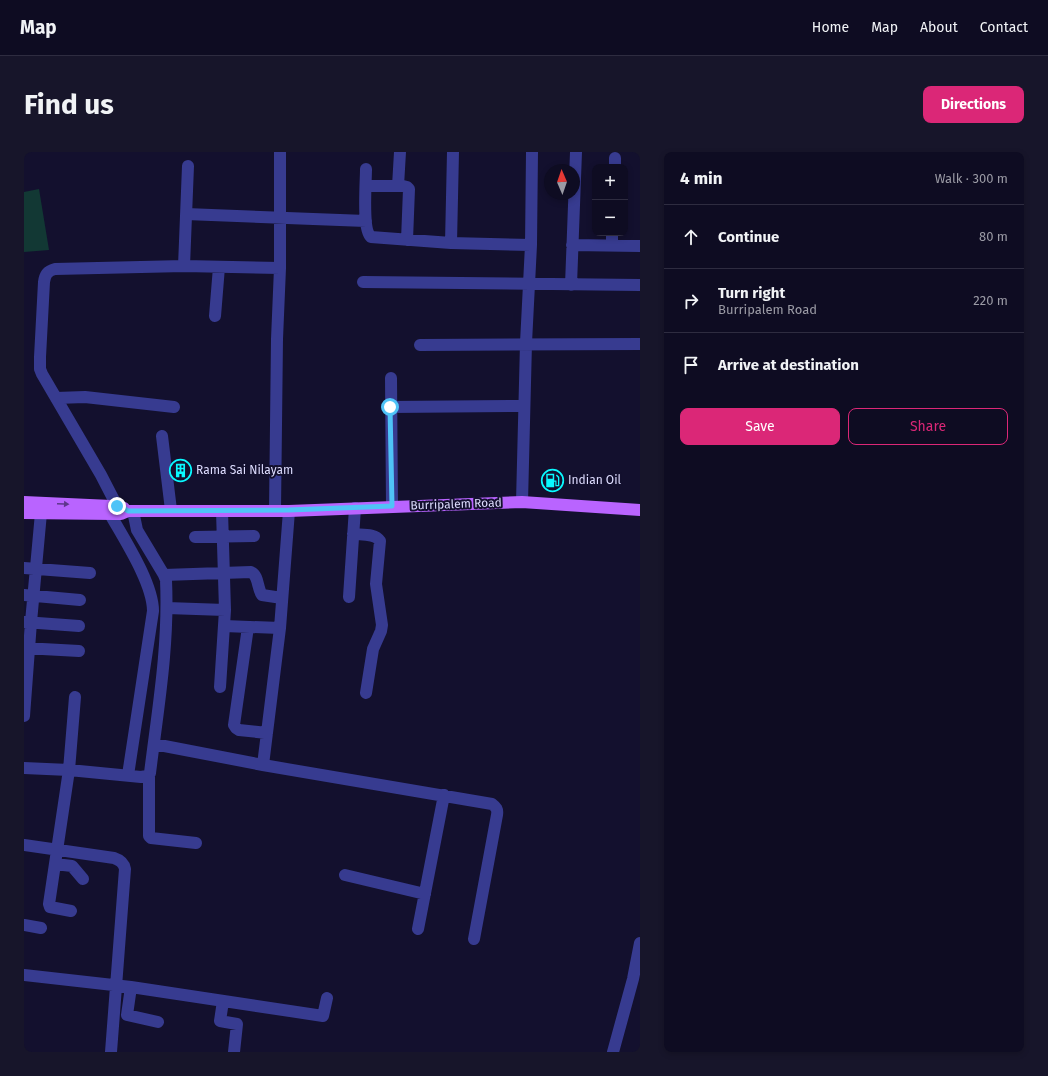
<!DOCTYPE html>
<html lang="en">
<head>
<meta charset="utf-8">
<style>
  :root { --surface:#0e0c22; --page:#17152a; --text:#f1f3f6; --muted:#9b9ba5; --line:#2e2c40; --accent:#db2777 }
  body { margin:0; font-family:"Fira Sans",sans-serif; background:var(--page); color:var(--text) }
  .controls { position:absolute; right:12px; top:12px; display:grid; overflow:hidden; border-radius:8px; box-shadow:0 2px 6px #0003 }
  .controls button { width:36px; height:36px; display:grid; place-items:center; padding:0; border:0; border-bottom:1px solid var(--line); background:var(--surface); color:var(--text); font:20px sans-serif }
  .compass { position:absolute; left:520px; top:12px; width:36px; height:36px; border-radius:50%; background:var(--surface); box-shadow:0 2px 6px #0003; rotate:358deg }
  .stop { position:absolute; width:12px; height:12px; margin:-9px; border:3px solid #4fc3f7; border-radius:50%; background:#fff }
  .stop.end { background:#4fc3f7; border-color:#fff; box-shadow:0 1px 4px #0008 }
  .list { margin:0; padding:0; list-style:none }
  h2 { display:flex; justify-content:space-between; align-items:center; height:52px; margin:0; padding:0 16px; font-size:17px }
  h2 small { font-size:13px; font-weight:400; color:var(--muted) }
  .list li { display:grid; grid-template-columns:26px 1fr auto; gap:12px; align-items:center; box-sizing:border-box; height:64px; padding:0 16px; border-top:1px solid var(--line) }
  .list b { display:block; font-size:15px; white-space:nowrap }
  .list p { margin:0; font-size:13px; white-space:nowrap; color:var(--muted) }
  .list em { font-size:13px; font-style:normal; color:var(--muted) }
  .actions { display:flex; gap:8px; padding:12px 16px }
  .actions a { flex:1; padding:9px 0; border:1px solid var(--accent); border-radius:8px; text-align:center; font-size:14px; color:var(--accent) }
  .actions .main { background:var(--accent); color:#fff }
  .icon { flex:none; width:22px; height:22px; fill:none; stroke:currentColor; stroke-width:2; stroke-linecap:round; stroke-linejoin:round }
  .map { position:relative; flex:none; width:616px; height:900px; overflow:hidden; border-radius:8px }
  header { display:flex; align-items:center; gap:24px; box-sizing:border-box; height:56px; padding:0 20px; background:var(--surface); border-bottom:1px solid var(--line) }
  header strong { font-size:19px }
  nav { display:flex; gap:22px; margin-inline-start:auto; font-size:14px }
  .intro { display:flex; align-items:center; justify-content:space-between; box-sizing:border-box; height:96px; padding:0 24px }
  h1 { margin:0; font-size:28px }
  .button { padding:10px 18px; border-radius:8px; background:var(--accent); color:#fff; font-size:14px; font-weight:700 }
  main { display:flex; gap:24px; padding:0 24px }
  aside { flex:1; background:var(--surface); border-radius:8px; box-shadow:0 2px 6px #0003 }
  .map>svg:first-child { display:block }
  .green { fill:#123834 }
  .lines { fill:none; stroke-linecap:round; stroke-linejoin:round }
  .minor { stroke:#373b90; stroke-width:12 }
  .major { stroke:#b964ff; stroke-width:12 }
  .oneway { fill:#5e368c }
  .route { stroke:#4fc3f7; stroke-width:5 }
  .labels { text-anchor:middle; stroke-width:4; stroke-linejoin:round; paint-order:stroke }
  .poi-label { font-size:12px; fill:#deddff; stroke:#13102e; text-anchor:start }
  .street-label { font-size:12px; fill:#deddff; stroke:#13102e }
</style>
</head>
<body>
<header>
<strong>Map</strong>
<nav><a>Home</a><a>Map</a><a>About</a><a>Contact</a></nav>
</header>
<div class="intro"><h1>Find us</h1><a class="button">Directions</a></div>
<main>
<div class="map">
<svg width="616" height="900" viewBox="0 0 616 900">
  <rect width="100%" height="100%" fill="#13102e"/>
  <!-- green -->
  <path class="green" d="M15,37L25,98L0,100V40Z"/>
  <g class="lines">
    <!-- minor -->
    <path class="minor" d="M591,15V6
      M342,17C342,30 338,78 347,85L427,91L507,93
      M342,34H379L383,35L385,37L383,88
      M374,34L376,0
      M162,62L342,69
      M427,91L429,0
      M548,93L616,94
      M588,94V81
      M160,114L164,14
      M339,130L616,133
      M547,133L552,0
      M191,164L195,115
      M396,193L616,192
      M367,226L368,354
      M32,246L61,245L150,255
      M366,255L500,254
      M138,284L147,358
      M498,350L502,191L507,93L508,0
      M93,354L77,323L18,222L16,217V205L20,130C21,123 23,119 31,117L160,114L256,116
      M251,358L253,187L256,116V0
      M86,362C100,387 129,431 129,459L104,623
      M329,382C338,383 351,381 356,389L352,432L358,473L357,479L349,497L342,541
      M171,385L230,384
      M0,416L66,421
      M140,423L227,420C235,424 233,436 238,443L258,446
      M0,443L56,448
      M325,445L331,356
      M143,456L201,458
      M0,470L55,474
      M200,474L256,476
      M224,475L210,573L212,576L215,578L243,581
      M0,496L55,499
      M196,535L201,458L198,359
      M0,564L7,470L17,361
      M130,592L239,613L468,652C472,655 474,657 473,663L450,787
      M239,613L256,476L265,359
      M0,616L45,618L117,625L123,624L126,621C134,556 145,494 142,428L140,423L113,378L109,359
      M125,623V684L127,686L172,691
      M0,693L90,706C96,708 100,711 101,717L87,900
      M31,712L48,714L59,727
      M321,723L401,742
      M47,759L26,755L25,752L45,618L51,545
      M0,773L17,776
      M394,777L420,643
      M0,823L107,835L299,864L303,846
      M107,835L103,863L134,870
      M199,849L196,869L213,872L210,900
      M589,900L609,827L616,791"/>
    <!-- major -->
    <path class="major" d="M0,350L87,354L97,355L100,356
      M0,361L91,362H97L104,359H265L498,350L616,358"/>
  </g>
  <!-- one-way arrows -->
  <defs><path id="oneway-solid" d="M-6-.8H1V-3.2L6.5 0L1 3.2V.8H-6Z"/></defs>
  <use class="oneway" href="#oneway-solid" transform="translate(39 352) rotate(3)"/>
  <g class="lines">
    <!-- route -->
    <path class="route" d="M93,354L98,355L104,359L265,358L368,354L366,255"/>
  </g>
  <!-- icons -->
  <defs>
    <symbol id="building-ring" viewBox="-11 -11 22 22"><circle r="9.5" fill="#13102e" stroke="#09f9ff" stroke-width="1.5"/><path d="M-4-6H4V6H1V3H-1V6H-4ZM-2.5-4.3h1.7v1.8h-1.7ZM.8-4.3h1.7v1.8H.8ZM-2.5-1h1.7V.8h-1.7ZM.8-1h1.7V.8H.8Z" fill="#09f9ff"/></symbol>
    <symbol id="fuel-ring" viewBox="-11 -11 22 22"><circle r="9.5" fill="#13102e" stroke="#09f9ff" stroke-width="1.5"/><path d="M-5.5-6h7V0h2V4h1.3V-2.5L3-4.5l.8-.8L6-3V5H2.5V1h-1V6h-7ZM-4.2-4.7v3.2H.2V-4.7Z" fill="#09f9ff"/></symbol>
  </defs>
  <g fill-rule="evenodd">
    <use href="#building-ring" x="144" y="306" width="25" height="25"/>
    <use href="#fuel-ring" x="516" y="316" width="25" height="25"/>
  </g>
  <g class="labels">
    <!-- poi labels -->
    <g class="poi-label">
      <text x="172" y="322">Rama Sai Nilayam</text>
      <text x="544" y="332">Indian Oil</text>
    </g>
    <!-- street labels -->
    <g class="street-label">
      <text transform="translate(432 352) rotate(-2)" y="4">Burripalem Road</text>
    </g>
  </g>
</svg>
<div class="controls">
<button>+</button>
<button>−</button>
</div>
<svg class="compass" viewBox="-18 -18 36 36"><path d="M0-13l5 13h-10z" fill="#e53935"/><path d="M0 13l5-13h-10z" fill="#9b9ba5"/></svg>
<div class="stop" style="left:366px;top:255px"></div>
<div class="stop end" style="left:93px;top:354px"></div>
</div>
<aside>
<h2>4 min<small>Walk · 300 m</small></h2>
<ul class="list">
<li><svg class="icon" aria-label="ahead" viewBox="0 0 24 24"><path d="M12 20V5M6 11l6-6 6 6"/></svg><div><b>Continue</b></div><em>80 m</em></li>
<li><svg class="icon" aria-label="right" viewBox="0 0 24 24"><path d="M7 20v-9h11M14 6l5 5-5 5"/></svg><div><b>Turn right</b><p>Burripalem Road</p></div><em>220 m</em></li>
<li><svg class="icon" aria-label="arrive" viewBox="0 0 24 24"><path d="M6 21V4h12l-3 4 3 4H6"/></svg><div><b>Arrive at destination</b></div></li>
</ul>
<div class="actions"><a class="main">Save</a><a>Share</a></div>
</aside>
</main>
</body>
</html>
